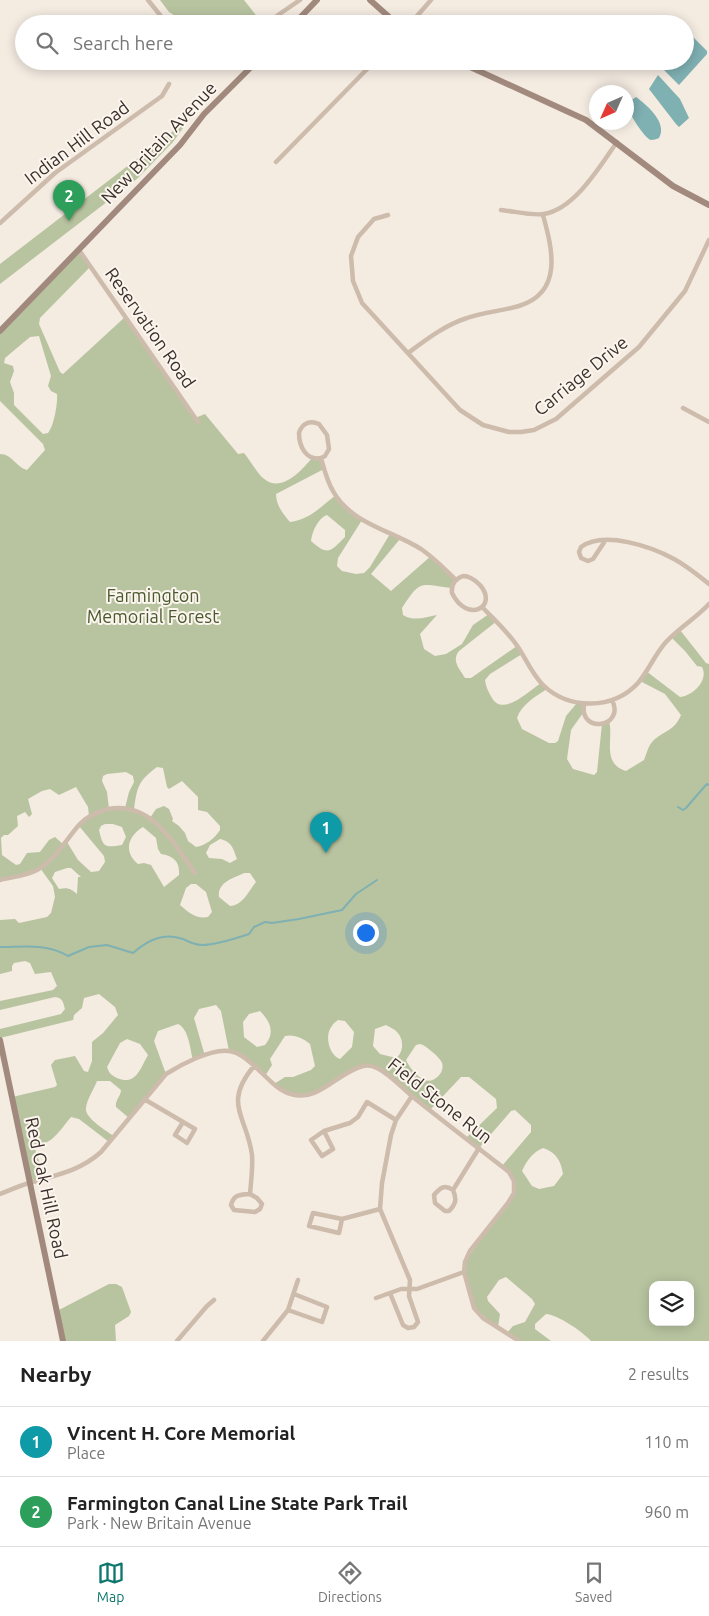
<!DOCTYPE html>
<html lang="en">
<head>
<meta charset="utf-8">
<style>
  :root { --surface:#fff; --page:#f2f2f2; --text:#222; --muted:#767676; --line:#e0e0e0; --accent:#0f766e }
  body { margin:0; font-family:Ubuntu,sans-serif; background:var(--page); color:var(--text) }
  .controls { position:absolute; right:15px; bottom:15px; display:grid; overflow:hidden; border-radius:10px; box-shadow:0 2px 12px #0003 }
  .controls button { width:45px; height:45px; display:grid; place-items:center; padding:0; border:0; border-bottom:1px solid var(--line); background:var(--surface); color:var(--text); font:25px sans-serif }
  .compass { position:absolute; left:589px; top:85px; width:45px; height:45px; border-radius:50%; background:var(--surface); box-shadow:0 2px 12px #0003; rotate:225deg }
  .you { position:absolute; left:365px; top:932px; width:18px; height:18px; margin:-12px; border:4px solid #fff; border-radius:50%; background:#1a73e8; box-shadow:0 0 0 8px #1a73e833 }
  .badge { display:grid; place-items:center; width:32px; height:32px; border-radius:50%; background:var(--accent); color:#fff; font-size:16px; font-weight:700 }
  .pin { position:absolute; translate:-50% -41px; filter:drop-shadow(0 1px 2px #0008) }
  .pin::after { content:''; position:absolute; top:26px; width:18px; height:15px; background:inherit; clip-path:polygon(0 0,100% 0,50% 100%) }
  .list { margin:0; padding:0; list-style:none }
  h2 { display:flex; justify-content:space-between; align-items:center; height:65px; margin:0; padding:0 20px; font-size:21px }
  h2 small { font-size:16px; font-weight:400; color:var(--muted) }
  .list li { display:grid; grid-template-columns:32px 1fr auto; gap:15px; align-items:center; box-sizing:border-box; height:70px; padding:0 20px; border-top:1px solid var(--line) }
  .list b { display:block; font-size:19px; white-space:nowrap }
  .list p { margin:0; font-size:16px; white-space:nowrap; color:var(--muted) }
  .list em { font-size:16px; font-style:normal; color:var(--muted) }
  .icon { flex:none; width:28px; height:28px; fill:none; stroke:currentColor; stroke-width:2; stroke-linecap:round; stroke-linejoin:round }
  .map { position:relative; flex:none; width:709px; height:1341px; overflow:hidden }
  .search { position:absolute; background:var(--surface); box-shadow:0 2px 12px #0003; left:15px; right:15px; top:15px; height:55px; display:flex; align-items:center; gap:12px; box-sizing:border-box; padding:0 18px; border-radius:28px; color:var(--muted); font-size:19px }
  .sheet { height:205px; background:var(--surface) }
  nav { display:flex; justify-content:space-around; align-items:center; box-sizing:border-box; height:70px; border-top:1px solid var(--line); background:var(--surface); font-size:14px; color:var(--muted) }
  nav a { display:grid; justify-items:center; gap:2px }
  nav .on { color:var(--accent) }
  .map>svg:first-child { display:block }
  .green { fill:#b8c4a0; fill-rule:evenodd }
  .water { fill:#7fb0b2 }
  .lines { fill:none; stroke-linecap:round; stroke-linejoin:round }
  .stream { stroke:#7fb0b2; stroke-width:2 }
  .street { stroke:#cdbbac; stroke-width:4.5 }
  .secondary { stroke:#a18a7d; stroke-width:6 }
  .labels { text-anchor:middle; stroke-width:4; stroke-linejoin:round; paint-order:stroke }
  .street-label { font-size:18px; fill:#3b302b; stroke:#fbf5ee }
  .park-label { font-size:18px; fill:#4a5a2e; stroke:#fbf5ee }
</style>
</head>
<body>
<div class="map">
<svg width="709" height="1341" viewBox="0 0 709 1341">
  <rect width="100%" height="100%" fill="#f4ebe1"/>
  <!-- green -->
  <path class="green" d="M160,0H244L259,19L254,24H188L169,12Z
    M190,118L173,142L138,178L0,284V264Z
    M79,250L91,266L40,318L39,324L60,372L63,374L125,317L195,418L205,414L238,454L244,453C250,460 257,473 263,478C281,494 301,471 312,458H321L324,469L276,494C276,505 283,514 290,522C311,519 320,507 336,495L362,520L338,558L337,566L342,571L356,574L364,573L370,567L390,534L400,539L371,574L391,591L431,556L456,580L452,588C419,584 421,579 402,608L403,615C414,622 426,617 437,615L420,634L424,649L435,656L446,654L462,644L473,625L489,614L497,621L459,651C451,661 460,669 465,678H471L517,646L522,654L490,674L485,680C486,687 488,691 492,698C503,717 529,691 541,683L547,689C536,696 521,705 517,718L522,729L549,743H555L558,741L566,716L577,703L584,704L583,713L571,730L567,759L573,769L594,775L597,772L602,724L609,721C614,739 601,763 626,771L644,760C647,753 648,746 653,741C664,730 674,732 681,715L665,694L640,681L646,671L680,697C693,696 709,680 702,667L697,666L685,651L671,637L680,630L706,663L709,664V1341H591C582,1331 558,1315 546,1314L535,1324V1329L551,1341H519L507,1333L513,1326L525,1322L535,1304L532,1299L506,1277L499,1280L487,1297L488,1301L500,1314L498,1327L474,1308L464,1272L465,1262L514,1193V1181L502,1166L531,1132V1125L515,1110L511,1111L479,1148L466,1138L497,1108L496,1099L469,1077H461L430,1110L376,1067C346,1063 322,1104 291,1095C285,1093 279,1088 274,1084L285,1077H293L311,1070L315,1066L310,1044C303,1038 294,1034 285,1036L270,1059L272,1065L265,1076L243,1057L229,1051L221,1011L216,1005L199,1009L194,1018L205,1056L193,1060C190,1049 189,1029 178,1024L158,1031L154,1041L166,1074L129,1118L116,1107C115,1100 121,1096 121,1090L110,1081H97C94,1089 87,1099 86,1108C84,1117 106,1131 114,1136L109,1142L79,1119L71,1117C65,1124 59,1133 52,1139C47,1143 41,1144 35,1149L45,1179L30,1183L12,1097L55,1087L57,1085L51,1065L55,1060L75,1056L84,1071L88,1072L92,1061V1042L103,1033L118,1015L115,1007L99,994L84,998L82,1008L74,1015L73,1020L0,1038V1029L61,1014L65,1009C63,1002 63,998 55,997L0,1010V1001L53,990L57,986L51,972L35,974L30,963L25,961L14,963L12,966V971L0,974V920L15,919L19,923L47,917L51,913L55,897L53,886L40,868L0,880V454C12,454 16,467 27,470L45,450L43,444L0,401V331ZM39,336L51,376L48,386L51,391L57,394C58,402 54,426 48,433L43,434L14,405V393L10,382L14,371L13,366L4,363L5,358L30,337ZM327,515L345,530V537C330,552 328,556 311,541C312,532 318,518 327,515ZM157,767L163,768L167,787L169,789L182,781L198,797V810L207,812L220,826V830C215,838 205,846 196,847L188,841L185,833L179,826L172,821L173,819L169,809L164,806L156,809L150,818L134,810C137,787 138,781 157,767ZM126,772L133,776L134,782L129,792L125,808L109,809L107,792L102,781L103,776L107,774ZM76,787L88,807L89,816L79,826L104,856L105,862L99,871L91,872L78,860L67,842L64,845L55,837L49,840L40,852L27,853L20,864L16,865L2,855L1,838L4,835H8L18,826L17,816L25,812L29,817L32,814L28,799L42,791L50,789L59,795ZM105,824H113L122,827L126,837L122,845C104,848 103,847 99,830L101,826ZM143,827L156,838L158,849L161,854C174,856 180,862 179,875L164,887L151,865L144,863L138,864C123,852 128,836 143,827ZM220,839C232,842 233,848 237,859L230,863L222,859L209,858L206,853L210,845ZM67,868H71L81,877H78L77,894C71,889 68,887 59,889L52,878L55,872ZM244,873H250L256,882C249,891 242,906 230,906L219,897C217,882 234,878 244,873ZM191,884H196L206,892L212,912L208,917C196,919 189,913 180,905L186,888ZM260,1011C271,1022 275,1033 265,1045L257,1047L244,1037L243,1022L249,1014ZM338,1020L345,1021L354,1032L352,1047L340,1059C329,1055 324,1035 332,1026C333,1023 336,1022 338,1020ZM386,1025C389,1027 395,1029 397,1032C404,1039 404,1052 396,1058L380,1054L373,1046L375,1029ZM127,1039L140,1044L148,1055C140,1069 136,1086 117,1078C111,1075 109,1073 107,1067L120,1043ZM420,1044L423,1045C429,1049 437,1055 441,1061C447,1070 435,1084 425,1080C418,1078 409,1067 406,1060L416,1045ZM543,1148C556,1152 561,1161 563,1174L554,1186L539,1189L532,1186L522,1171C527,1160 533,1152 543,1148ZM653,1285H690V1322H653Z
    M109,1284H116L122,1287L131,1312L129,1316L115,1325L116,1341H63L57,1311Z"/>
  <!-- water -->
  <path class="water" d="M690,34L707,51V54L679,85L664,70L663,67L668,61H685V40Z
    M658,75L680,99L689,118L679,127L676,124L649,89Z
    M636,97C647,105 668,123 659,138C657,139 653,140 651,140C644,138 630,114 627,107L630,101Z"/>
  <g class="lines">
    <!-- stream -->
    <path class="stream" d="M678,807L683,810L686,808L705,786L707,784L709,785
      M0,947C23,947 47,943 68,956L89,947L107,945L133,953C148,940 164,932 183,939C189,942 196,945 202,945C214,945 237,938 249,934L254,927L265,922L272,923L299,919L342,910L356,894L377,880"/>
    <!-- street -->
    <path class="street" d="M148,0L164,20L170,24
      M265,24L300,0
      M410,24L431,0
      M276,162L375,61
      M501,210C513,211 532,216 544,214C575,209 600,166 617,142
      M388,215L374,219L358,237L351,256L353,281L362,303L460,410L483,425L509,432H521L534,430L556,419L639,347L685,291L709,240
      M0,223L55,173L162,96L169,84
      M79,250L198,422
      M408,353C427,339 445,325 467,318C484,312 502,311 519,306C564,292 552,248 543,215
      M683,408L709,422
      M321,458C306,461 299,446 299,433C302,423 310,420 319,424L327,435L329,449L325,456L321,458C324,469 327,481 333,491C351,524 391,530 421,549C434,558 445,569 456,580
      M605,541L593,559L588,561L581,558L579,552L581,547C604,530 652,547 674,559C687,566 698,575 709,584
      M463,576C470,576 475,580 480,585C499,607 467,624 452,593C451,585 455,579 463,576Z
      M482,607C495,620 508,632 518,647C526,659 532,674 543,685C569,710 613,710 638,683C649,670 655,654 666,642C679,628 696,618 709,604
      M584,704C579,735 626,727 612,700
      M0,880C12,877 26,876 37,870C56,859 65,841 79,825C87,816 97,812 108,809C152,801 174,844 195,873
      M144,1099L195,1129L187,1143L175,1135L183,1122
      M324,1131L333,1149L322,1156L311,1140L324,1131L350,1123L358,1117L367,1102L396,1120
      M453,1190C444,1184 440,1188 434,1195L435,1203L445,1211H449C456,1204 457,1199 453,1190L479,1148
      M0,1194C10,1190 19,1186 29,1183C56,1175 80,1171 101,1152L166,1074C180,1065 212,1048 229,1051C243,1053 254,1066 263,1074C271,1082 280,1091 291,1094C318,1103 338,1072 363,1066C367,1065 373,1066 377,1068C391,1075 401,1087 413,1097C444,1122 477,1147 509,1172L514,1181V1193L508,1203L470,1251L465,1262L464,1272L474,1308L483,1318L519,1341
      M250,1194L257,1198L262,1204L260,1209L255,1212L234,1210L231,1205C234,1194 240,1195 250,1194C251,1181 253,1168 252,1155C247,1116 222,1104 254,1066
      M342,1219L339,1233L309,1226L313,1213L342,1219L380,1209
      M390,1293L403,1325L408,1328L414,1327L418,1322L409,1296L410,1280L380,1209L382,1183L391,1135L396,1120L412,1096
      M376,1298L401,1289H417L464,1272
      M288,1310L322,1322L327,1307L294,1294
      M177,1341L207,1306L214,1300
      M263,1341L288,1310L298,1280"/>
    <!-- secondary -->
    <path class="secondary" d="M370,0L397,24
      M294,24L317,0
      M457,61L586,120L673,186L709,205
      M0,331L180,145L204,114L257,61
      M0,1040L63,1341"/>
  </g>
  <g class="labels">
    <!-- street labels -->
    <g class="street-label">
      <text transform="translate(77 143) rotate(-37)" y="6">Indian Hill Road</text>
      <text transform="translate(159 143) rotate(-47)" y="6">New Britain Avenue</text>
      <text transform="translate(150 328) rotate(55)" y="6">Reservation Road</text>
      <text transform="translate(581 376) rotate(-39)" y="6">Carriage Drive</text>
      <text transform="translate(440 1101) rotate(38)" y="6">Field Stone Run</text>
      <text transform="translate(46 1188) rotate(78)" y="6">Red Oak Hill Road</text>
    </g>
    <!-- park labels -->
    <g class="park-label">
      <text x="153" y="602">Farmington<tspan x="153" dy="21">Memorial Forest</tspan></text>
    </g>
  </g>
</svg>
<div class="controls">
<button><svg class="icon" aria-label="layers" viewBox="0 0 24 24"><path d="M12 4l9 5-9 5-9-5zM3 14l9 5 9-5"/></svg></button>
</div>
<svg class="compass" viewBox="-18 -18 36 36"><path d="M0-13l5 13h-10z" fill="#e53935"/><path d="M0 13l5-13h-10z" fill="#767676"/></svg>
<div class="you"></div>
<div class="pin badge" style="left:326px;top:853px;background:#0f9aa8">1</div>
<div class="pin badge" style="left:69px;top:221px;background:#2e9e5b">2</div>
<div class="search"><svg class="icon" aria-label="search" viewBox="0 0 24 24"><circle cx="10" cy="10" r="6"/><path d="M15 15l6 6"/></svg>Search here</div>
</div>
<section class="sheet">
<h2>Nearby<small>2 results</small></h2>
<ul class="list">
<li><span class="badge" style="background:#0f9aa8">1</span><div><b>Vincent H. Core Memorial</b><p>Place</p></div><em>110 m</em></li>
<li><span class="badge" style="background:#2e9e5b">2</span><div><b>Farmington Canal Line State Park Trail</b><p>Park · New Britain Avenue</p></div><em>960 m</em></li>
</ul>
</section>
<nav>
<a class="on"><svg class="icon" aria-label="map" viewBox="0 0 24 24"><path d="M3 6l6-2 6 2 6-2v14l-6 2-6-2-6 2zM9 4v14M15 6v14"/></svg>Map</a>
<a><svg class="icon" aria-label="directions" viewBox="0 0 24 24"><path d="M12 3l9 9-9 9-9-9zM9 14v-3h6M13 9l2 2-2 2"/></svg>Directions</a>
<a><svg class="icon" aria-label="saved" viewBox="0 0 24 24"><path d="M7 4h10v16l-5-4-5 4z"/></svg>Saved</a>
</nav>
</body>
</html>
